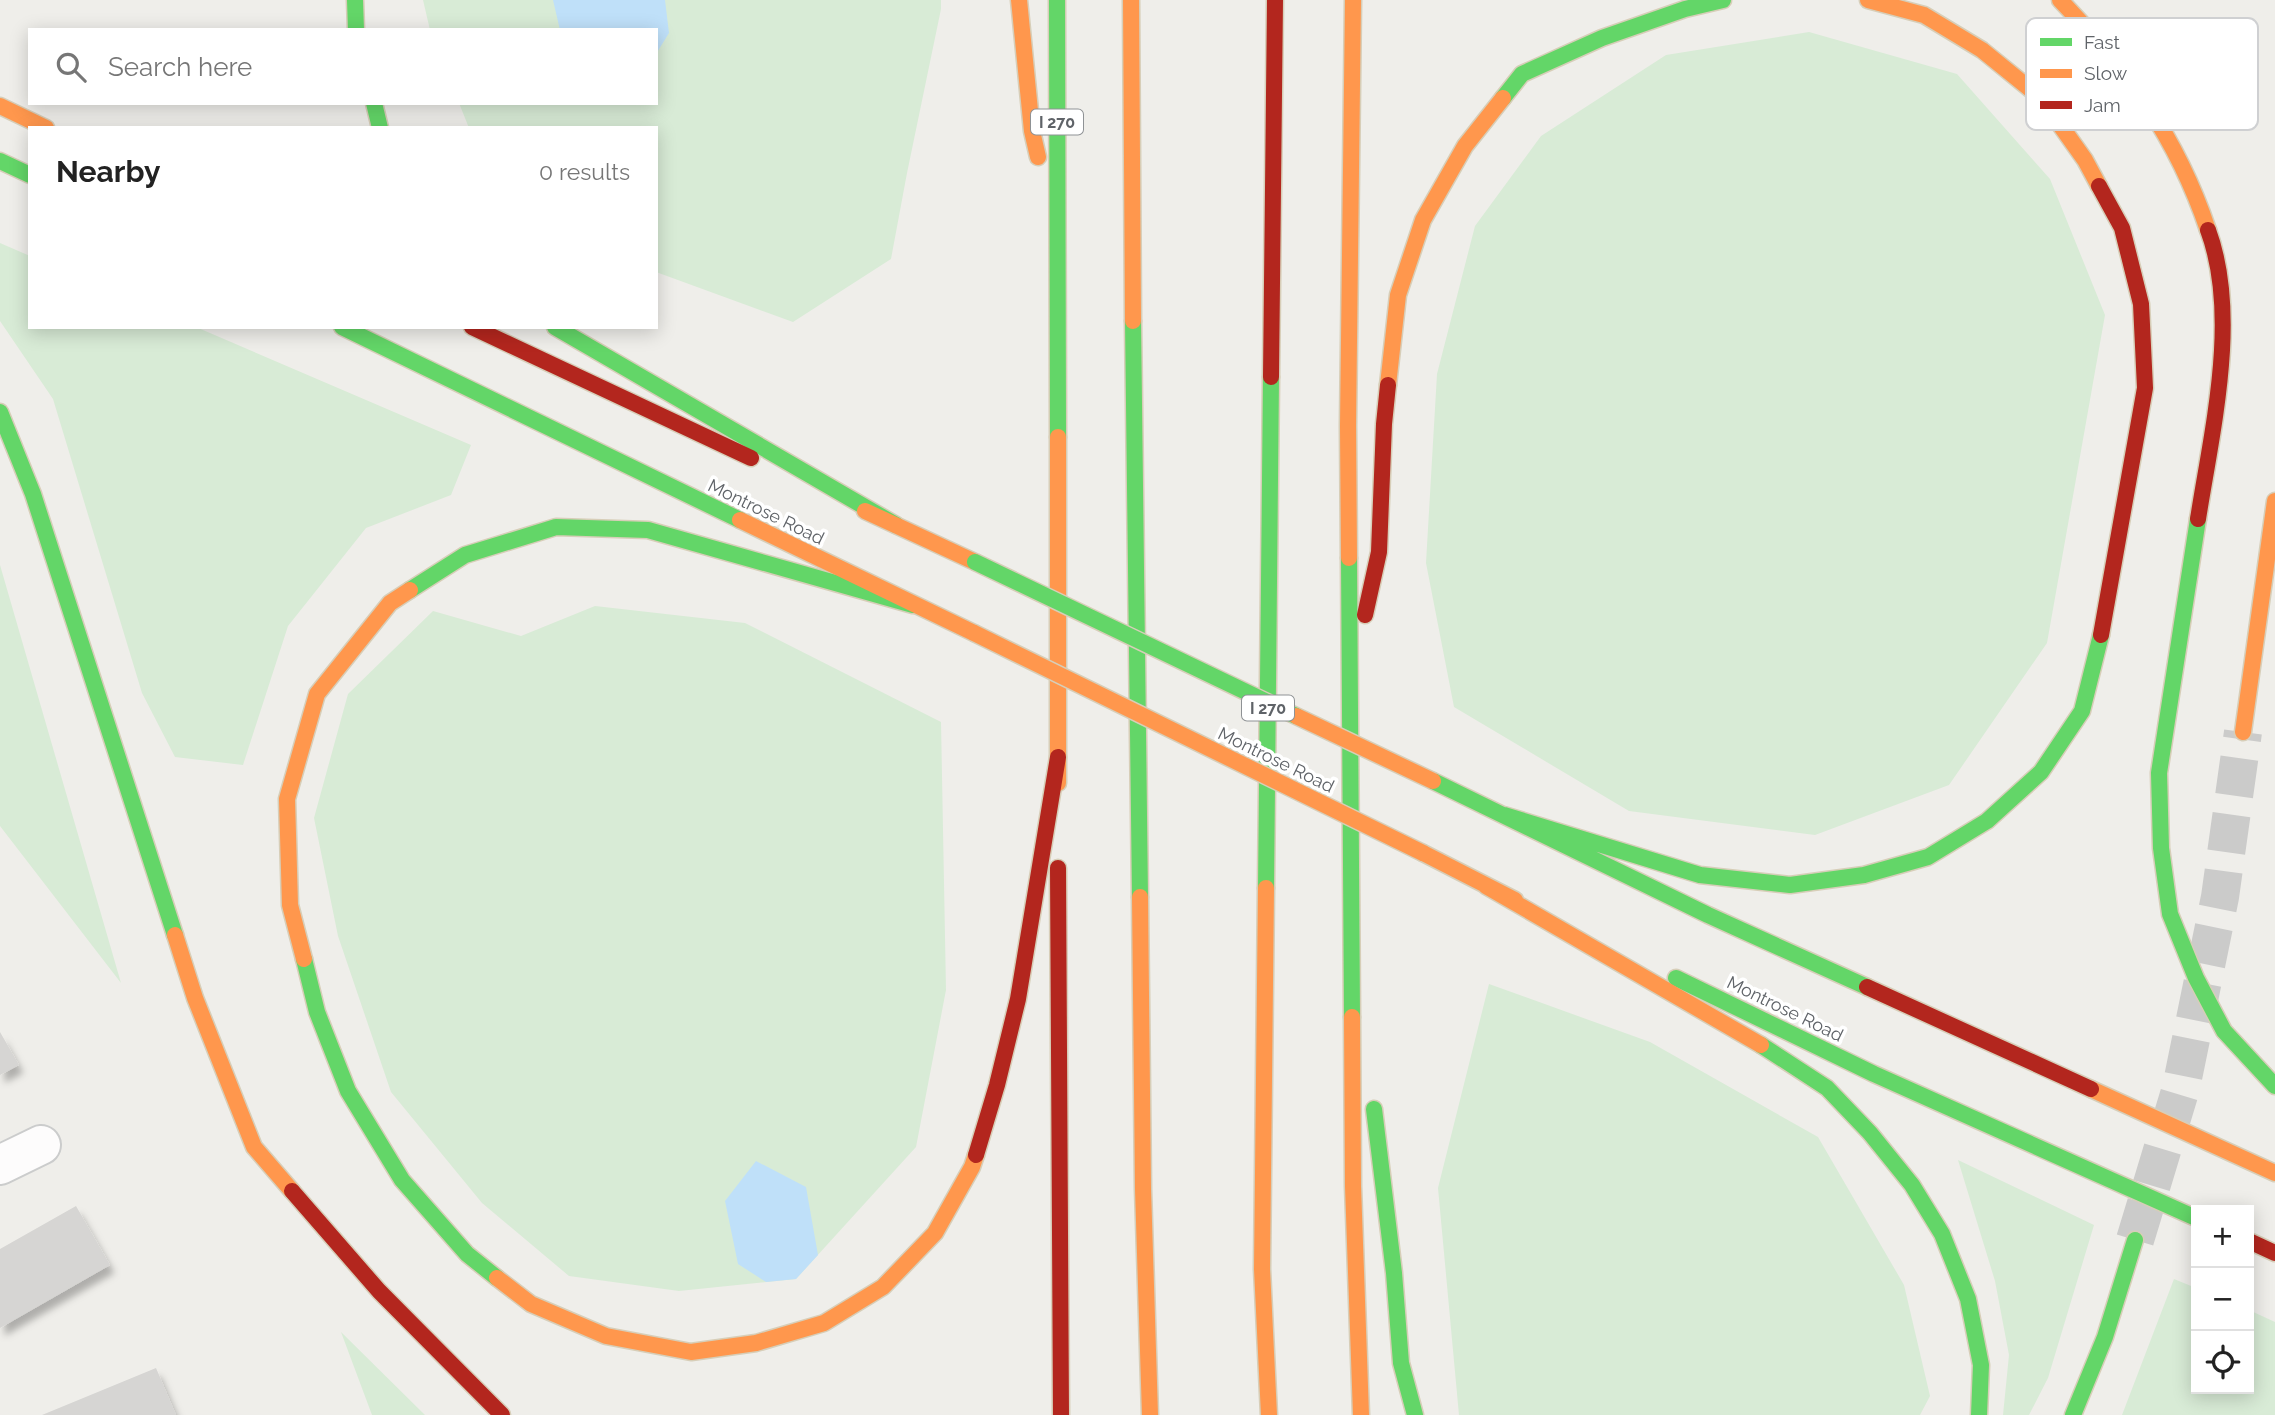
<!DOCTYPE html>
<html lang="en">
<head>
<meta charset="utf-8">
<style>
  :root { --surface:#fff; --page:#f2f2f2; --text:#222; --muted:#767676; --line:#e0e0e0 }
  body { margin:0; font-family:Raleway,sans-serif; background:var(--page); color:var(--text) }
  .controls { position:absolute; right:21px; bottom:21px; display:grid; overflow:hidden; border-radius:0px; box-shadow:0 4px 18px #0003 }
  .controls button { width:63px; height:63px; display:grid; place-items:center; padding:0; border:0; border-bottom:2px solid var(--line); background:var(--surface); color:var(--text); font:35px sans-serif }
  .list { margin:0; padding:0; list-style:none }
  h2 { display:flex; justify-content:space-between; align-items:center; height:91px; margin:0; padding:0 28px; font-size:30px }
  h2 small { font-size:23px; font-weight:400; color:var(--muted) }
  .icon { flex:none; width:38px; height:38px; fill:none; stroke:currentColor; stroke-width:2; stroke-linecap:round; stroke-linejoin:round }
  .map { position:relative; flex:none; width:2275px; height:1415px; overflow:hidden }
  .search { position:absolute; background:var(--surface); box-shadow:0 4px 18px #0003; left:28px; top:28px; width:630px; height:77px; display:flex; align-items:center; gap:18px; box-sizing:border-box; padding:0 24px; border-radius:0px; color:var(--muted); font-size:26px }
  .panel { position:absolute; background:var(--surface); box-shadow:0 4px 18px #0003; left:28px; top:126px; width:630px; height:203px; border-radius:0px }
  .map>svg:first-child { display:block }
  .green { fill:#d8ebd6 }
  .water { fill:#bfe0f9 }
  .building { fill:#d6d5d3; filter:url(#shadow) }
  .lines { fill:none; stroke-linecap:round; stroke-linejoin:round }
  .highway-tunnel { stroke:#cbcbca; stroke-width:38; stroke-dasharray:38 19; stroke-linecap:butt }
  .street-casing { stroke:#cbcccc; stroke-width:42 }
  .fast-casing { stroke:#d7ceb8; stroke-width:19 }
  .slow-casing { stroke:#d7ceb8; stroke-width:19 }
  .jam-casing { stroke:#d7ceb8; stroke-width:19 }
  .street { stroke:#fdfcfc; stroke-width:38 }
  .fast { stroke:#63d668; stroke-width:16 }
  .slow { stroke:#ff974d; stroke-width:16 }
  .jam { stroke:#b3261e; stroke-width:16 }
  .fast-bridge-casing { stroke:#d7ceb8; stroke-width:19; stroke-linecap:butt }
  .slow-bridge-casing { stroke:#d7ceb8; stroke-width:19; stroke-linecap:butt }
  .fast-bridge { stroke:#63d668; stroke-width:16 }
  .slow-bridge { stroke:#ff974d; stroke-width:16 }
  .labels { text-anchor:middle; stroke-width:7; stroke-linejoin:round; paint-order:stroke }
  .shield { fill:#fff; stroke:#8f9295; stroke-width:2 }
  .shield-label { font-size:16px; font-weight:bold; fill:#5f6368 }
  .street-label { font-size:18px; fill:#5f6368; stroke:#fff }
  .key { fill:#fff; stroke:#cfd0d2; stroke-width:2 }
  .key-label { font-size:19px; fill:#5f6368 }
</style>
</head>
<body>
<div class="map">
<svg width="2275" height="1415" viewBox="0 0 2275 1415">
  <defs>
    <filter id="shadow"><feDropShadow dx="4.5" dy="8" stdDeviation="3.5" flood-color="#0004"/></filter>
  </defs>
  <rect width="100%" height="100%" fill="#efeeea"/>
  <!-- green -->
  <path class="green" d="M423,0H941V9L907,173L891,259L793,322L656,272V128H469L459,103H656V30H430Z
    M1809,32L1957,74L2050,179L2105,315L2047,643L1949,785L1815,835L1629,811L1454,707L1426,563L1437,374L1475,226L1541,136L1666,55Z
    M0,243L30,256V327H196L471,445L451,495L366,528L288,626L243,765L175,757L142,693L53,399L0,321Z
    M0,565L121,983L0,826Z
    M595,606L745,623L941,722L946,990L916,1147L796,1279L679,1291L569,1276L482,1203L391,1092L338,936L314,818L348,694L433,611L521,636Z
    M1489,984L1650,1042L1818,1137L1904,1285L1930,1396L1920,1415H1459L1438,1188Z
    M1958,1160L2094,1225L2048,1378L2029,1415H2003L2009,1355L1995,1281Z
    M2174,1279L2196,1288V1389H2249V1310L2275,1322V1415H2122Z
    M341,1332L425,1415H372Z"/>
  <!-- water -->
  <path class="water" d="M553,0H665L669,33L656,54V30H560Z
    M756,1161L806,1187L818,1255L796,1279L766,1282L738,1264L725,1201Z"/>
  <!-- building -->
  <path class="building" d="M0,1032L19,1065L0,1075Z
    M76,1206L110,1265L0,1328V1249Z
    M156,1368L176,1415H42Z"/>
  <g class="lines">
    <!-- highway-tunnel -->
    <path class="highway-tunnel" d="M2135,1240L2181,1088L2220,897L2243,732"/>
    <defs>
      <path id="street" d="M0,1165L41,1145"/>
      <path id="fast" d="M355,0L356,30
        M1057,0L1058,437
        M1503,98L1522,74L1602,38L1685,9L1723,0
        M374,103L380,128
        M0,161L30,175
        M1133,321L1140,897
        M342,327L740,520
        M555,327L896,525
        M0,412L33,494L175,935
        M2198,519L2159,773L2161,848L2170,914L2196,978L2224,1031L2275,1086
        M1349,558L1352,1017
        M410,590L465,555L556,527L648,530L913,605
        M1433,781L1708,915L1867,987
        M1504,815L1700,875L1790,885L1864,875L1928,857L1987,821L2041,772L2082,711L2101,635
        M1266,888L1271,377
        M304,959L317,1012L348,1091L402,1180L467,1254L497,1278
        M1676,978L1874,1074L2196,1218
        M1761,1045L1827,1088L1870,1133L1912,1185L1942,1234L1968,1299L1981,1365L1979,1415
        M1374,1109L1394,1273L1401,1363L1415,1415
        M2073,1415L2105,1337L2135,1240"/>
      <path id="slow" d="M1019,0L1032,131L1038,157
        M1131,0L1133,321
        M1868,0L1924,15L1982,50L2041,98L2085,160L2099,186
        M2060,0C2128,71 2176,135 2208,230
        M0,106L46,128
        M1388,385L1398,295L1423,220L1465,146L1503,98
        M1058,437V783
        M865,511L975,562
        M740,520L974,633
        M1349,558L1348,426L1353,0
        M2243,732L2275,501
        M1423,853L1515,900
        M1486,886L1761,1045
        M1266,888L1262,1269L1269,1415
        M1140,897L1143,1189L1150,1415
        M175,935L195,998L254,1147L292,1191
        M304,959L290,905L287,799L317,694L390,603L410,590
        M1352,1017L1353,1186L1361,1415
        M2091,1089L2275,1173
        M497,1278L531,1304L606,1336L691,1352L756,1343L824,1323L883,1287L935,1233L972,1167L976,1155"/>
      <path id="jam" d="M2099,186L2122,228L2141,304L2145,388L2101,635
        M472,327L751,458
        M1271,377L1275,0
        M2198,519C2212,430 2240,316 2208,230
        M1365,615L1379,552L1384,424L1388,385
        M1058,868L1061,1415
        M1867,987L2091,1089
        M976,1155L997,1085L1018,999L1058,757
        M292,1191L379,1291L502,1415
        M2249,1241L2275,1253"/>
    </defs>
    <!-- street casing -->
    <use href="#street" class="street-casing"/>
    <!-- fast casing -->
    <use href="#fast" class="fast-casing"/>
    <!-- slow casing -->
    <use href="#slow" class="slow-casing"/>
    <!-- jam casing -->
    <use href="#jam" class="jam-casing"/>
    <!-- street -->
    <use href="#street" class="street"/>
    <!-- fast -->
    <use href="#fast" class="fast"/>
    <!-- slow -->
    <use href="#slow" class="slow"/>
    <!-- jam -->
    <use href="#jam" class="jam"/>
    <defs>
      <path id="fast-bridge" d="M975,562L1296,716"/>
      <path id="slow-bridge" d="M974,633L1423,853
        M1296,716L1433,781"/>
    </defs>
    <!-- fast-bridge casing -->
    <use href="#fast-bridge" class="fast-bridge-casing"/>
    <!-- slow-bridge casing -->
    <use href="#slow-bridge" class="slow-bridge-casing"/>
    <!-- fast-bridge -->
    <use href="#fast-bridge" class="fast-bridge"/>
    <!-- slow-bridge -->
    <use href="#slow-bridge" class="slow-bridge"/>
  </g>
  <g class="labels">
    <!-- shield labels -->
    <g class="shield">
      <rect x="1031" y="109.5" width="52" height="25" rx="5"/>
      <rect x="1242" y="695.5" width="52" height="25" rx="5"/>
    </g>
    <g class="shield-label">
      <text x="1057" y="128">I 270</text>
      <text x="1268" y="714">I 270</text>
    </g>
    <!-- street labels -->
    <g class="street-label">
      <text transform="translate(766 512) rotate(26)" y="6">Montrose Road</text>
      <text transform="translate(1276 760) rotate(26)" y="6">Montrose Road</text>
      <text transform="translate(1785 1009) rotate(26)" y="6">Montrose Road</text>
    </g>
  </g>
  <!-- legend -->
  <rect x="2026" y="18" width="232" height="112" rx="10" class="key"/>
  <rect x="2040" y="38" width="32" height="8" fill="#63d668"/>
  <rect x="2040" y="69" width="32" height="9" fill="#ff974d"/>
  <rect x="2040" y="101" width="32" height="8" fill="#b3261e"/>
  <g class="key-label">
    <text x="2084" y="49">Fast</text>
    <text x="2084" y="80">Slow</text>
    <text x="2084" y="112">Jam</text>
  </g>
</svg>
<div class="controls">
<button>+</button>
<button>−</button>
<button><svg class="icon" aria-label="locate" viewBox="0 0 24 24"><circle cx="12" cy="12" r="6"/><path d="M12 2v4M12 18v4M2 12h4M18 12h4"/></svg></button>
</div>
<div class="search"><svg class="icon" aria-label="search" viewBox="0 0 24 24"><circle cx="10" cy="10" r="6"/><path d="M15 15l6 6"/></svg>Search here</div>
<section class="panel">
<h2>Nearby<small>0 results</small></h2>
<ul class="list">
</ul>
</section>
</div>
</body>
</html>
